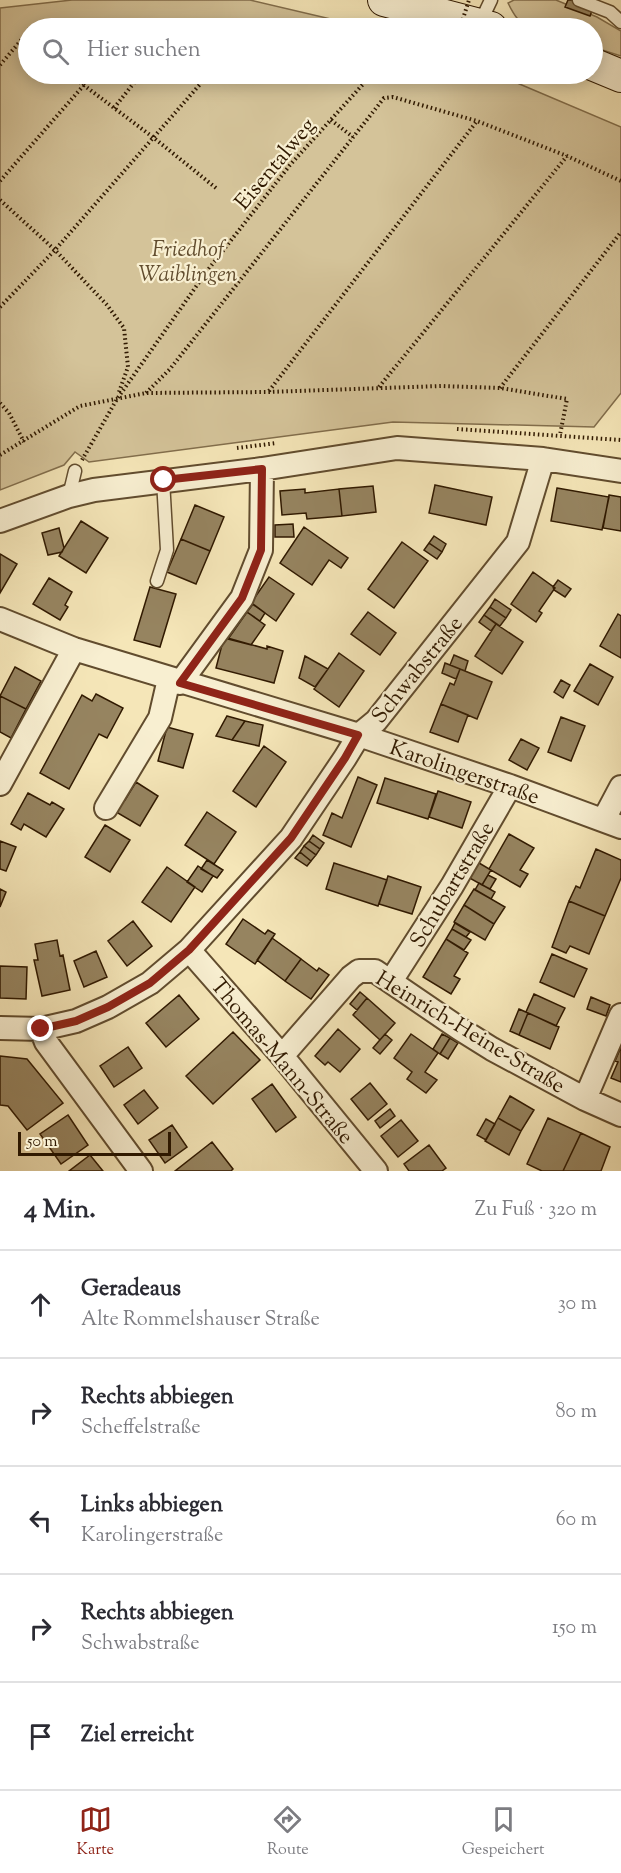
<!DOCTYPE html>
<html lang="de">
<head>
<meta charset="utf-8">
<style>
  :root { --surface:#fff; --page:#f2f2f3; --text:#2b2b33; --muted:#7c7c81; --line:#e1e1e2; --accent:#8f2418 }
  body { margin:0; font-family:"Sorts Mill Goudy",serif; background:var(--page); color:var(--text) }
  .scale { position:absolute; left:18px; bottom:15px; width:153px; box-sizing:border-box; padding-left:6px; border:3px solid #301900; border-top:0; font-size:16px; line-height:21px; white-space:nowrap; color:#301900; -webkit-text-stroke:4px #f8efd1; paint-order:stroke }
  .stop { position:absolute; width:18px; height:18px; margin:-14px; border:4px solid #8f2418; border-radius:50%; background:#fff }
  .stop.end { background:#8f2418; border-color:#fff; box-shadow:0 2px 6px #0008 }
  .list { margin:0; padding:0; list-style:none }
  h2 { display:flex; justify-content:space-between; align-items:center; height:78px; margin:0; padding:0 24px; font-size:26px }
  h2 small { font-size:20px; font-weight:400; color:var(--muted) }
  .list li { display:grid; grid-template-columns:39px 1fr auto; gap:18px; align-items:center; box-sizing:border-box; height:108px; padding:0 24px; border-top:2px solid var(--line) }
  .list b { display:block; font-size:22px; white-space:nowrap }
  .list p { margin:0; font-size:20px; white-space:nowrap; color:var(--muted) }
  .list em { font-size:20px; font-style:normal; color:var(--muted) }
  .icon { flex:none; width:33px; height:33px; fill:none; stroke:currentColor; stroke-width:2; stroke-linecap:round; stroke-linejoin:round }
  .map { position:relative; flex:none; width:621px; height:1171px; overflow:hidden }
  .search { position:absolute; background:var(--surface); box-shadow:0 3px 15px #0003; left:18px; right:18px; top:18px; height:66px; display:flex; align-items:center; gap:15px; box-sizing:border-box; padding:0 21px; border-radius:33px; color:var(--muted); font-size:22px }
  .sheet { height:618px; background:var(--surface) }
  nav { display:flex; justify-content:space-around; align-items:center; box-sizing:border-box; height:84px; border-top:2px solid var(--line); background:var(--surface); font-size:16px; color:var(--muted) }
  nav a { display:grid; justify-items:center; gap:3px }
  nav .on { color:var(--accent) }
  .map>svg:first-child { display:block }
  .green { fill:#d4c399; stroke:#826e4c; stroke-width:1.5 }
  .building { fill:#968460; stroke:#301900; stroke-width:1.5 }
  .lines { fill:none; stroke-linecap:round; stroke-linejoin:round }
  .service-casing { stroke:#614c2e; stroke-width:15 }
  .minor-casing { stroke:#614c2e; stroke-width:26 }
  .secondary-casing { stroke:#301900; stroke-width:34 }
  .path { stroke:#301900; stroke-width:4; stroke-dasharray:1.5 3; stroke-linecap:butt }
  .service { stroke:#f8efd1; stroke-width:12 }
  .minor { stroke:#f8efd1; stroke-width:22 }
  .secondary { stroke:#f8efd1; stroke-width:32 }
  .path-bridge { stroke:#301900; stroke-width:4; stroke-dasharray:1.5 3; stroke-linecap:butt }
  .route { stroke:#8f2418; stroke-width:8 }
  .labels { text-anchor:middle; stroke-width:4.5; stroke-linejoin:round; paint-order:stroke }
  .street-label { font-size:22px; fill:#301900; stroke:#f8efd1 }
  .park-label { font-size:22px; font-style:italic; fill:#614c2e; stroke:#f8efd1 }
</style>
</head>
<body>
<div class="map">
<svg width="621" height="1171" viewBox="0 0 621 1171">
  <rect width="100%" height="100%" fill="#f5e6b8"/>
  <filter id="stains"><feTurbulence type="fractalNoise" baseFrequency=".00333" numOctaves="4"/><feColorMatrix values="0 0 0 0 .2 0 0 0 0 .09 0 0 0 0 .02 0 0 0 .5 -.17"/></filter>
  <radialGradient id="worn" r=".72"><stop offset=".6" stop-color="#630" stop-opacity="0"/><stop offset="1" stop-color="#630" stop-opacity=".3"/></radialGradient>
  <!-- green -->
  <path class="green" d="M72,0H250L369,28H28V74H496L621,127V393L594,427L393,422L89,462L75,452L64,465L0,490V8Z
    M514,0H556L597,17L621,31V56L593,47L592,28H532C519,24 514,15 508,3Z"/>
  <!-- building -->
  <path class="building" d="M568,0H596L590,16L565,7Z
    M435,485L492,497L486,525L429,513Z
    M373,486L376,512L342,516L339,489Z
    M557,488L609,497L602,530L551,521Z
    M305,489V493L339,489L342,516L307,519L306,513L282,515L280,491Z
    M609,495L621,497V531L603,528Z
    M195,505L224,517L210,551L181,539Z
    M81,521L108,538L86,573L59,556Z
    M293,524L294,537H275V525Z
    M304,527L348,558L341,568L329,560L312,585L280,563Z
    M59,528L64,548L62,552L48,555L42,533Z
    M434,536L446,544L442,552L429,543Z
    M181,539L210,551L196,584L167,572Z
    M402,542L428,561L394,608L368,589Z
    M429,543L442,552L437,559L424,550Z
    M0,554L17,564L0,593Z
    M533,572L555,588L539,611L542,613L536,622L511,604Z
    M269,577L294,594L276,621L251,603Z
    M49,578L72,592L65,605L68,607L60,620L33,604Z
    M558,580L571,589L565,597L554,590L553,587Z
    M150,587L176,594L160,647L134,640Z
    M495,599L511,610L506,618L490,607Z
    M253,604L265,613L260,621L247,612Z
    M490,607L506,618L500,626L484,615Z
    M247,612L265,625L251,645L228,639Z
    M368,612L396,633L380,655L351,634Z
    M618,614L621,616V658L600,646Z
    M484,615L496,624L491,631L479,622Z
    M496,624L523,642L502,674L475,656Z
    M224,637L267,649V646L283,651L274,683L216,668Z
    M339,653L364,671L339,707L314,689Z
    M454,655L468,661L465,671L450,665Z
    M305,656L328,669L315,687L299,678Z
    M445,663L460,669L456,679L442,673Z
    M590,664L613,677L598,705L574,691Z
    M15,667L41,681L26,709L0,696Z
    M460,669L492,682L477,719L441,704L450,683L454,685Z
    M561,680L570,685L563,698L554,692Z
    M96,694L123,708L107,738L99,734L69,789L40,773L82,695L92,701Z
    M0,696L26,709L11,738L0,732Z
    M441,704L468,715L458,742L430,732Z
    M227,716L245,721L232,740L216,736Z
    M561,717L585,726L571,761L548,752Z
    M245,721L263,725L259,746L232,740Z
    M167,727L193,734L183,768L158,761Z
    M521,739L539,748L527,770L509,760Z
    M264,746L286,762L256,807L233,791Z
    M358,777L377,785L351,847L323,835L332,813L342,818Z
    M385,778L436,794L428,819L377,803Z
    M136,782L158,796L140,826L111,809L119,796L125,800Z
    M438,791L471,802L462,828L429,817Z
    M28,793L50,805L52,802L64,809L46,837L24,824L21,830L11,824Z
    M207,812L236,832L214,864L185,845Z
    M105,825L130,840L110,872L85,857Z
    M509,834L534,848L520,870L528,874L520,887L489,869Z
    M313,835L324,843L320,849L309,841Z
    M0,841L16,847L6,871L0,869Z
    M309,841L320,849L316,855L304,846Z
    M304,846L316,855L311,861L300,852Z
    M596,849L621,860V878L605,916L569,901L576,886L580,888Z
    M300,852L311,861L307,866L295,858Z
    M207,860L223,870L217,878L201,869Z
    M474,860L491,870L482,885L466,876Z
    M334,863L387,880L378,906L326,889Z
    M198,866L213,876L202,892L187,882Z
    M167,867L195,887L171,922L142,902Z
    M488,875L496,879L490,889L482,885Z
    M388,876L421,887L412,914L379,904Z
    M479,883L495,892L491,899L475,890Z
    M0,889L6,892L0,907Z
    M474,889L505,907L494,924L464,905Z
    M569,901L605,916L589,954L570,946L566,953L552,947Z
    M464,905L494,924L485,940L454,922Z
    M243,919L265,934L268,930L275,934L255,964L226,944Z
    M133,921L152,946L127,966L108,941Z
    M455,923L470,932L466,937L452,929Z
    M452,929L471,940L464,950L446,939Z
    M272,938L301,959L285,981L257,960Z
    M446,939L468,953L454,976L460,979L451,994L423,977Z
    M57,940L60,956L63,955L70,990L42,996L34,960H38L35,944Z
    M96,951L107,977L84,987L74,961Z
    M552,954L587,969L574,997L540,982Z
    M301,959L317,971L319,968L329,975L311,999L285,981Z
    M0,966L27,967L26,999L0,998Z
    M360,992L367,998L357,1010L350,1004Z
    M534,994L565,1008L556,1026L526,1012Z
    M179,995L199,1019L166,1047L146,1023Z
    M591,997L610,1005L606,1016L587,1009Z
    M367,998L395,1023L380,1040L353,1015Z
    M519,1009L528,1013L519,1035L510,1031Z
    M528,1013L559,1027L550,1049L519,1035Z
    M338,1029L360,1049L340,1072L328,1062L325,1065L315,1056Z
    M233,1032L260,1060L213,1104L186,1076Z
    M385,1034L392,1040L380,1054L373,1048Z
    M411,1034L438,1053L425,1072L437,1080L426,1093L407,1079L412,1072L394,1058Z
    M442,1034L450,1038L440,1054L433,1049Z
    M450,1038L458,1043L448,1059L440,1054Z
    M128,1047L142,1068L114,1087L100,1066Z
    M621,1047V1082L611,1078L618,1062L615,1061Z
    M0,1056L27,1059L63,1103L27,1130L8,1106L0,1105Z
    M370,1083L387,1104L368,1120L351,1099Z
    M272,1084L296,1117L276,1132L252,1099Z
    M144,1090L158,1108L138,1124L124,1105Z
    M510,1096L534,1110L521,1131L498,1118Z
    M390,1109L395,1116L380,1128L375,1121Z
    M68,1115L88,1145L61,1164L40,1134Z
    M498,1118L521,1131L509,1155L485,1141Z
    M548,1118L581,1133L563,1171H542L527,1164Z
    M486,1119L495,1124L486,1140L477,1135Z
    M401,1120L418,1141L398,1157L381,1136Z
    M172,1125L187,1147L165,1163L149,1140Z
    M581,1133L610,1147L601,1171H563Z
    M212,1142L233,1169L231,1171H175Z
    M429,1145L446,1168L442,1171H409L404,1164Z
    M90,1155L103,1171H69Z"/>
  <g class="lines">
    <defs>
      <path id="service" d="M579,0L610,12L621,22
        M480,23L491,0
        M69,496L75,471
        M157,581L167,550L163,480"/>
      <path id="minor" d="M0,521L69,496L94,490L262,469L397,448L543,459L621,471
        M0,619L74,649L359,735L510,786L621,827
        M180,683L242,598L261,550L262,469
        M0,784L74,649
        M106,808L160,718L169,679
        M604,819L621,787
        M189,950L282,1056L376,1171
        M391,981L452,886L510,786
        M0,1028L41,1029L76,1021L108,1007L150,983L189,950L291,838L345,758L359,735L376,721L518,542L543,459
        M41,1029L46,1042L141,1171
        M282,1056L351,977L359,971H375L460,1029L492,1049L585,1099L621,1115
        M585,1099L621,1015"/>
      <path id="secondary" d="M384,0L491,28
        M592,64L621,76"/>
    </defs>
    <!-- service casing -->
    <use href="#service" class="service-casing"/>
    <!-- minor casing -->
    <use href="#minor" class="minor-casing"/>
    <!-- secondary casing -->
    <use href="#secondary" class="secondary-casing"/>
    <!-- path -->
    <path class="path" d="M177,28L183,20
      M246,28L253,20
      M0,65L23,38L28,43
      M69,74L154,138L216,188
      M114,108L141,74
      M331,120L353,137
      M0,181L84,85
      M0,200L55,250L107,305L124,328L128,367L119,392
      M0,307L55,250L209,74
      M379,387L567,156
      M500,388L621,232
      M269,391L477,121
      M146,393L170,369L384,98L393,97L477,121L567,156L621,181
      M0,403L9,413L24,442
      M457,429L621,440
      M237,448L277,443
      M0,455L80,406L146,393L268,392L441,386L500,388L567,399L560,435
      M82,460L117,399L207,271L290,165L365,82L393,74"/>
    <!-- service -->
    <use href="#service" class="service"/>
    <!-- minor -->
    <use href="#minor" class="minor"/>
    <!-- secondary -->
    <use href="#secondary" class="secondary"/>
    <!-- path-bridge -->
    <path class="path-bridge" d="M460,28L469,0"/>
  </g>
  <g class="lines">
    <!-- route -->
    <path class="route" d="M41,1029L76,1021L108,1007L150,983L189,950L291,838L345,758L358,735L180,683L242,598L261,550L262,469L164,480"/>
  </g>
  <g class="labels">
    <!-- street labels -->
    <g class="street-label">
      <text transform="translate(274 163) rotate(-50)" y="8">Eisentalweg</text>
      <text transform="translate(416 669) rotate(-51)" y="8">Schwabstraße</text>
      <text transform="translate(465 771) rotate(19)" y="8">Karolingerstraße</text>
      <text transform="translate(451 884) rotate(-59)" y="8">Schubartstraße</text>
      <text transform="translate(471 1031) rotate(31)" y="8">Heinrich-Heine-Straße</text>
      <text transform="translate(283 1060) rotate(50)" y="8">Thomas-Mann-Straße</text>
    </g>
    <!-- park labels -->
    <g class="park-label">
      <text x="188" y="256">Friedhof<tspan x="188" dy="25">Waiblingen</tspan></text>
    </g>
  </g>
  <rect width="100%" height="100%" filter="url(#stains)"/>
  <rect width="100%" height="100%" fill="url(#worn)"/>
</svg>
<div class="scale">50 m</div>
<div class="stop" style="left:164px;top:480px"></div>
<div class="stop end" style="left:41px;top:1029px"></div>
<div class="search"><svg class="icon" aria-label="search" viewBox="0 0 24 24"><circle cx="10" cy="10" r="6"/><path d="M15 15l6 6"/></svg>Hier suchen</div>
</div>
<section class="sheet">
<h2>4 Min.<small>Zu Fuß · 320 m</small></h2>
<ul class="list">
<li><svg class="icon" aria-label="ahead" viewBox="0 0 24 24"><path d="M12 20V5M6 11l6-6 6 6"/></svg><div><b>Geradeaus</b><p>Alte Rommelshauser Straße</p></div><em>30 m</em></li>
<li><svg class="icon" aria-label="right" viewBox="0 0 24 24"><path d="M7 20v-9h11M14 6l5 5-5 5"/></svg><div><b>Rechts abbiegen</b><p>Scheffelstraße</p></div><em>80 m</em></li>
<li><svg class="icon" aria-label="left" viewBox="0 0 24 24"><path d="M17 20v-9H6M10 6l-5 5 5 5"/></svg><div><b>Links abbiegen</b><p>Karolingerstraße</p></div><em>60 m</em></li>
<li><svg class="icon" aria-label="right" viewBox="0 0 24 24"><path d="M7 20v-9h11M14 6l5 5-5 5"/></svg><div><b>Rechts abbiegen</b><p>Schwabstraße</p></div><em>150 m</em></li>
<li><svg class="icon" aria-label="arrive" viewBox="0 0 24 24"><path d="M6 21V4h12l-3 4 3 4H6"/></svg><div><b>Ziel erreicht</b></div></li>
</ul>
</section>
<nav>
<a class="on"><svg class="icon" aria-label="map" viewBox="0 0 24 24"><path d="M3 6l6-2 6 2 6-2v14l-6 2-6-2-6 2zM9 4v14M15 6v14"/></svg>Karte</a>
<a><svg class="icon" aria-label="directions" viewBox="0 0 24 24"><path d="M12 3l9 9-9 9-9-9zM9 14v-3h6M13 9l2 2-2 2"/></svg>Route</a>
<a><svg class="icon" aria-label="saved" viewBox="0 0 24 24"><path d="M7 4h10v16l-5-4-5 4z"/></svg>Gespeichert</a>
</nav>
</body>
</html>
